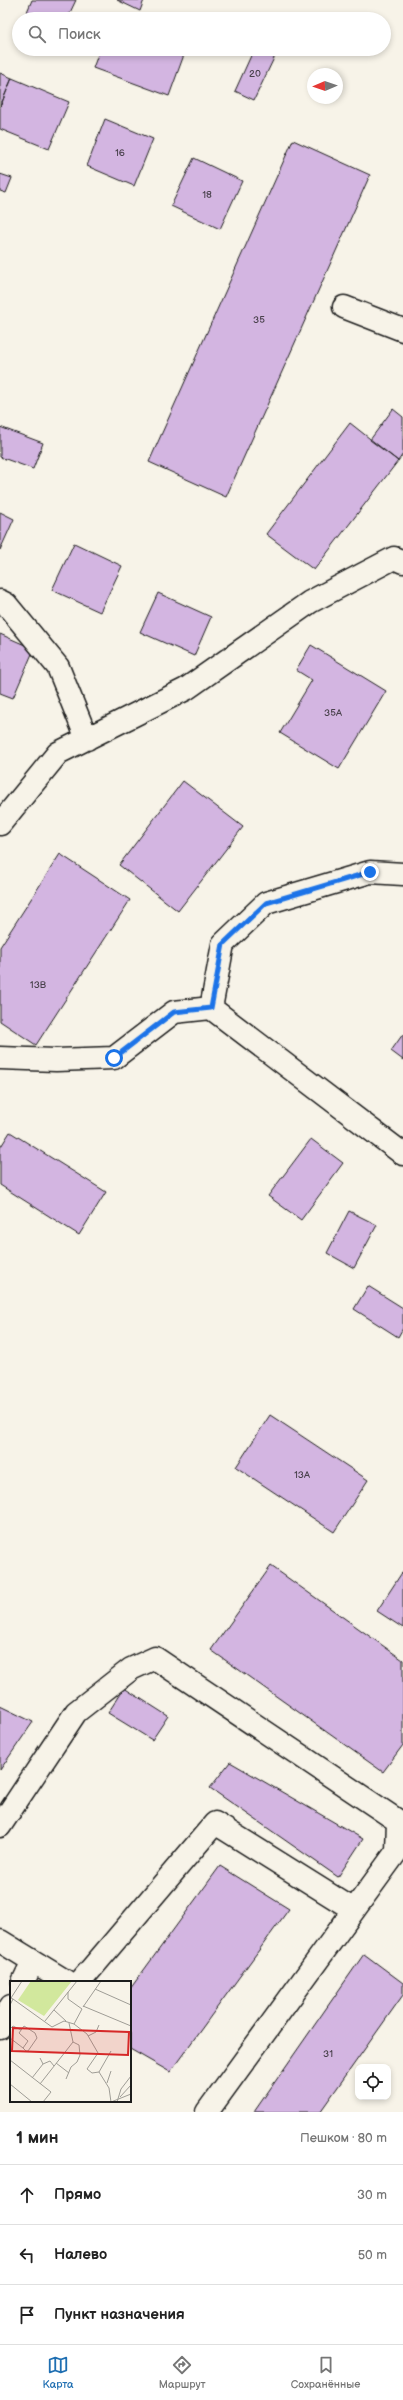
<!DOCTYPE html>
<html lang="ru">
<head>
<meta charset="utf-8">
<style>
  :root { --surface:#fff; --page:#f2f2f2; --text:#222; --muted:#767676; --line:#e0e0e0; --accent:#1f6fb2 }
  body { margin:0; font-family:"Balsamiq Sans",sans-serif; background:var(--page); color:var(--text) }
  .controls { position:absolute; right:12px; bottom:12px; display:grid; overflow:hidden; border-radius:8px; box-shadow:0 2px 6px #0003 }
  .controls button { width:36px; height:36px; display:grid; place-items:center; padding:0; border:0; border-bottom:1px solid var(--line); background:var(--surface); color:var(--text); font:20px sans-serif }
  .compass { position:absolute; left:307px; top:68px; width:36px; height:36px; border-radius:50%; background:var(--surface); box-shadow:0 2px 6px #0003; rotate:268deg }
  .stop { position:absolute; width:12px; height:12px; margin:-9px; border:3px solid #1a73e8; border-radius:50%; background:#fff }
  .stop.end { background:#1a73e8; border-color:#fff; box-shadow:0 1px 4px #0008 }
  .list { margin:0; padding:0; list-style:none }
  h2 { display:flex; justify-content:space-between; align-items:center; height:52px; margin:0; padding:0 16px; font-size:17px }
  h2 small { font-size:13px; font-weight:400; color:var(--muted) }
  .list li { display:grid; grid-template-columns:26px 1fr auto; gap:12px; align-items:center; box-sizing:border-box; height:60px; padding:0 16px; border-top:1px solid var(--line) }
  .list b { display:block; font-size:15px; white-space:nowrap }
  .list em { font-size:13px; font-style:normal; color:var(--muted) }
  .icon { flex:none; width:22px; height:22px; fill:none; stroke:currentColor; stroke-width:2; stroke-linecap:round; stroke-linejoin:round }
  .map { position:relative; flex:none; width:403px; height:2112px; overflow:hidden }
  .search { position:absolute; background:var(--surface); box-shadow:0 2px 6px #0003; left:12px; right:12px; top:12px; height:44px; display:flex; align-items:center; gap:10px; box-sizing:border-box; padding:0 14px; border-radius:22px; color:var(--muted); font-size:15px }
  .sheet { height:232px; background:var(--surface) }
  nav { display:flex; justify-content:space-around; align-items:center; box-sizing:border-box; height:56px; border-top:1px solid var(--line); background:var(--surface); font-size:11px; color:var(--muted) }
  nav a { display:grid; justify-items:center; gap:2px }
  nav .on { color:var(--accent) }
  .map>svg:first-child { display:block }
  .building { fill:#d3b5e1; stroke:#1c1c1c }
  .lines { fill:none; stroke-linecap:round; stroke-linejoin:round }
  .minor-casing { stroke:#1c1c1c; stroke-width:25 }
  .minor { stroke:#f7f3e8; stroke-width:22 }
  .route { stroke:#1a73e8; stroke-width:5 }
  .labels { text-anchor:middle; stroke-width:4; stroke-linejoin:round; paint-order:stroke }
  .number-label { font-size:10px; fill:#4a424d }
  .inset-road { fill:none; stroke:#9f9d96; stroke-width:1 }
  .view { fill:#d62828; fill-opacity:0.15; stroke:#d62828; stroke-width:2 }
  .inset-edge { fill:none; stroke:#1c1c1c; stroke-width:2 }
</style>
</head>
<body>
<div class="map">
<svg width="403" height="2112" viewBox="0 0 403 2112">
  <rect width="100%" height="100%" fill="#f7f3e8"/>
  <filter id="ink" filterUnits="userSpaceOnUse"><feTurbulence type="fractalNoise" baseFrequency=".025" numOctaves="2"/><feDisplacementMap in="SourceGraphic" scale="8" xChannelSelector="R" yChannelSelector="G"/><feConvolveMatrix kernelMatrix="1 2 1 2 8 2 1 2 1" color-interpolation-filters="sRGB"/></filter>
  <g filter="url(#ink)">
    <!-- building -->
    <path class="building" d="M32,0H76L67,19H24Z
      M117,0H144L140,11Z
      M100,49H177L185,52L169,96L93,68Z
      M254,49H261L275,56L254,100L235,91Z
      M0,73L12,78L0,107Z
      M12,78L69,102L49,149L0,129V107Z
      M105,119L153,139L134,186L87,166Z
      M293,140L370,175L226,497L149,462Z
      M194,158L242,181L220,229L171,206Z
      M0,174L12,178L6,193L0,191Z
      M393,409L403,417V454L398,461L370,440Z
      M350,423L398,461L314,570L266,534Z
      M0,427L43,443L33,469L0,457Z
      M0,512L14,519L0,550Z
      M74,543L122,566L100,612L52,590Z
      M158,593L211,617L194,656L140,632Z
      M0,634L34,649L13,698L0,693Z
      M311,645L386,691L339,769L280,733L312,680L296,670Z
      M183,781L243,827L178,911L119,865Z
      M60,854L130,900L36,1045L0,1021V947Z
      M403,1034V1060L391,1051Z
      M10,1132L106,1192L79,1235L0,1185V1148Z
      M311,1139L343,1163L301,1220L268,1196Z
      M349,1211L377,1225L354,1268L327,1253Z
      M368,1286L403,1308V1328L398,1337L354,1309Z
      M270,1415L368,1480L334,1532L236,1467Z
      M271,1566L403,1660V1745L383,1772L211,1650Z
      M403,1571V1628L377,1611Z
      M124,1688L168,1716L152,1740L108,1713Z
      M0,1706L33,1722L0,1770Z
      M230,1762L363,1839L338,1877L210,1788Z
      M220,1866L289,1909L170,2072L130,2049V1989Z
      M364,1954L403,1983V1995L320,2112H254Z"/>
    <g class="lines">
      <defs>
        <path id="minor" d="M344,307L403,330
          M0,601L6,604L58,667L87,739
          M0,824L58,753L186,689L310,602L394,558L403,562
          M211,1008L223,944L266,903L370,872L403,874
          M0,1058L56,1060L114,1058L174,1012L211,1008L403,1154
          M0,1826L76,1712L131,1669L155,1658L398,1821L397,1851L207,2112
          M0,1941L67,1982
          M23,1982L33,1961
          M80,1982L215,1823L354,1910
          M0,2028L11,2006"/>
      </defs>
      <!-- minor casing -->
      <use href="#minor" class="minor-casing"/>
      <!-- minor -->
      <use href="#minor" class="minor"/>
    </g>
  </g>
  <g class="lines" filter="url(#ink)">
    <!-- route -->
    <path class="route" d="M114,1058L174,1012L211,1008L223,944L266,903L370,872"/>
  </g>
  <g class="labels">
    <!-- number labels -->
    <g class="number-label">
      <text x="255" y="77">20</text>
      <text x="120" y="156">16</text>
      <text x="207" y="198">18</text>
      <text x="259" y="323">35</text>
      <text x="333" y="716">35А</text>
      <text x="38" y="988">13В</text>
      <text x="302" y="1478">13А</text>
      <text x="328" y="2057">31</text>
    </g>
  </g>
  <!-- overview -->
  <g transform="translate(10 1981)">
    <rect width="121" height="121" fill="#f7f3e8"/>
    <path d="M21,0H62L34,35L8,19Z" fill="#d2e89d"/>
    <path class="inset-road" d="M85,8L121,24M3,18L42,46L54,40L64,43L72,28L58,18V11M0,24L3,18L1,17L12,0M73,25L121,45M73,26L91,0M44,29L56,40M35,40L67,0M64,43L77,53L88,72L77,88L82,92L89,91L99,107L101,121M0,48L3,45L11,49M78,55L86,51L89,44M0,57L13,67L16,70H18L27,57L25,52L14,45L9,52L18,60L13,67M0,79L41,111L33,121M46,82L59,92M33,83L40,80L44,85M89,91L101,70M22,97L33,83L30,77M56,98L61,86L67,81L70,74L69,64L63,61M97,102L101,90M0,103L22,121M30,103L63,61L59,42M110,116L121,104M101,121L121,113M107,121L111,108L121,95"/>
    <path class="view" d="M3,47L119,51L118,74L2,70Z"/>
    <rect width="121" height="121" class="inset-edge"/>
  </g>
</svg>
<div class="controls">
<button><svg class="icon" aria-label="locate" viewBox="0 0 24 24"><circle cx="12" cy="12" r="6"/><path d="M12 2v4M12 18v4M2 12h4M18 12h4"/></svg></button>
</div>
<svg class="compass" viewBox="-18 -18 36 36"><path d="M0-13l5 13h-10z" fill="#e53935"/><path d="M0 13l5-13h-10z" fill="#767676"/></svg>
<div class="stop" style="left:114px;top:1058px"></div>
<div class="stop end" style="left:370px;top:872px"></div>
<div class="search"><svg class="icon" aria-label="search" viewBox="0 0 24 24"><circle cx="10" cy="10" r="6"/><path d="M15 15l6 6"/></svg>Поиск</div>
</div>
<section class="sheet">
<h2>1 мин<small>Пешком · 80 m</small></h2>
<ul class="list">
<li><svg class="icon" aria-label="ahead" viewBox="0 0 24 24"><path d="M12 20V5M6 11l6-6 6 6"/></svg><div><b>Прямо</b></div><em>30 m</em></li>
<li><svg class="icon" aria-label="left" viewBox="0 0 24 24"><path d="M17 20v-9H6M10 6l-5 5 5 5"/></svg><div><b>Налево</b></div><em>50 m</em></li>
<li><svg class="icon" aria-label="arrive" viewBox="0 0 24 24"><path d="M6 21V4h12l-3 4 3 4H6"/></svg><div><b>Пункт назначения</b></div></li>
</ul>
</section>
<nav>
<a class="on"><svg class="icon" aria-label="map" viewBox="0 0 24 24"><path d="M3 6l6-2 6 2 6-2v14l-6 2-6-2-6 2zM9 4v14M15 6v14"/></svg>Карта</a>
<a><svg class="icon" aria-label="directions" viewBox="0 0 24 24"><path d="M12 3l9 9-9 9-9-9zM9 14v-3h6M13 9l2 2-2 2"/></svg>Маршрут</a>
<a><svg class="icon" aria-label="saved" viewBox="0 0 24 24"><path d="M7 4h10v16l-5-4-5 4z"/></svg>Сохранённые</a>
</nav>
</body>
</html>
